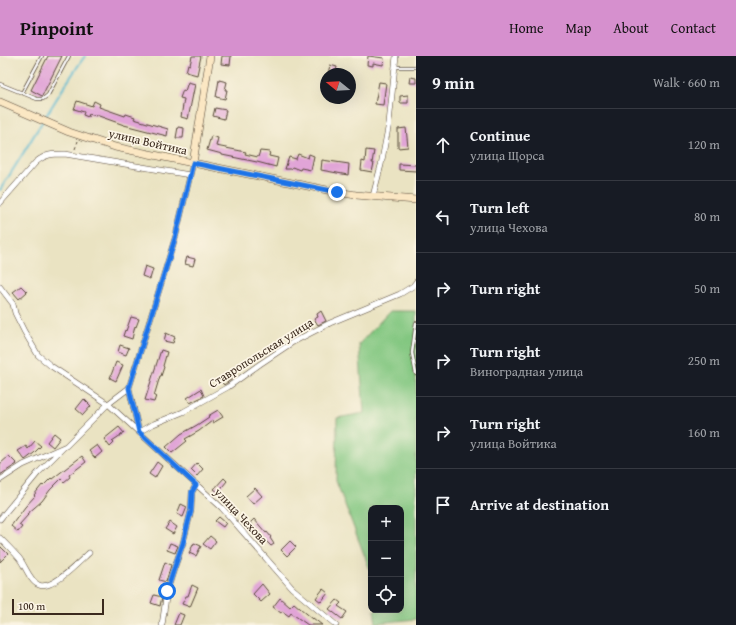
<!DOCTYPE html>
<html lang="en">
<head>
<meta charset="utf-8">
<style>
  :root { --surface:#171b24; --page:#242831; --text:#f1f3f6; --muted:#9ea1a6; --line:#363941; --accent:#d690ce }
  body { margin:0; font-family:"Gentium Book Plus",serif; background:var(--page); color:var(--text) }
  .controls { position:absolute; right:12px; bottom:12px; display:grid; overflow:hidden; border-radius:8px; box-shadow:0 4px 16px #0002 }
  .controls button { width:36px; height:36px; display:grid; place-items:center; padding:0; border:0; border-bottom:1px solid var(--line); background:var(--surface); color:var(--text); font:20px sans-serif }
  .compass { position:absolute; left:320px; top:12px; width:36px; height:36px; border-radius:50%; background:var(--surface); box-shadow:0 4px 16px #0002; rotate:288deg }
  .scale { position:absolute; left:12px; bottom:10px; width:92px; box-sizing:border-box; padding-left:4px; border:2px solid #3b2a1e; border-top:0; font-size:11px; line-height:14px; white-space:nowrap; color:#3b2a1e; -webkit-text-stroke:3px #fcf5e5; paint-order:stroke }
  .stop { position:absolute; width:12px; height:12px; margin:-9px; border:3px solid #1a73e8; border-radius:50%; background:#fff }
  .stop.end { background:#1a73e8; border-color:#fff; box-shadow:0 1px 4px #0008 }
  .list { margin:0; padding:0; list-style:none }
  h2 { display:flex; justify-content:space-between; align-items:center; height:52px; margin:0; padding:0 16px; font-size:17px }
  h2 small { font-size:13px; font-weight:400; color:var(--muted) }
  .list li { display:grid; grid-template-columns:26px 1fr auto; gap:12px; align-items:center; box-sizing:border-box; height:72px; padding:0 16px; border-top:1px solid var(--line) }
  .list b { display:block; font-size:15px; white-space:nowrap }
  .list p { margin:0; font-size:13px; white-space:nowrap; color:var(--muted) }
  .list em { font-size:13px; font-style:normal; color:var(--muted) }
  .icon { flex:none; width:22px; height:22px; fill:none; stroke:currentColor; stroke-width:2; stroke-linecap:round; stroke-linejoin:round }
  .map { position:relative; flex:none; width:416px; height:569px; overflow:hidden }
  header { display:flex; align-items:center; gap:24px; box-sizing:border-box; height:56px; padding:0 20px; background:var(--accent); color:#111 }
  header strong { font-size:19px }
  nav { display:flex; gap:22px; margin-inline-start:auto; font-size:14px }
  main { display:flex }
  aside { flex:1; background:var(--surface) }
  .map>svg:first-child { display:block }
  .green { fill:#83c781; stroke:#5f7850 }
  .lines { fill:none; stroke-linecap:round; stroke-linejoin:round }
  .stream { stroke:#53b9d2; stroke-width:2 }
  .building { fill:#e1a4d7 }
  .lane-casing { stroke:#554637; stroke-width:4 }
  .street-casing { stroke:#554637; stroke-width:6 }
  .secondary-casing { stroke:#554637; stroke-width:8 }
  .path { stroke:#554637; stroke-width:1; stroke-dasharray:3 3; stroke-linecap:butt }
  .lane { stroke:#fff; stroke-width:2.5 }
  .street { stroke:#fff; stroke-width:5 }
  .secondary { stroke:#fbe7c3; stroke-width:7 }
  .route { stroke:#1a73e8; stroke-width:5 }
  .labels { text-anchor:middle; stroke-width:3.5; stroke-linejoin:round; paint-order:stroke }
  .street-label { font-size:12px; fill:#3b2a1e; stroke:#fcf5e5 }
</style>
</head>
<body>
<header>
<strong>Pinpoint</strong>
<nav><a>Home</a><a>Map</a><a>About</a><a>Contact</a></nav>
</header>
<main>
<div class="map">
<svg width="416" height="569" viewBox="0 0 416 569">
  <rect width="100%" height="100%" fill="#fcf5e5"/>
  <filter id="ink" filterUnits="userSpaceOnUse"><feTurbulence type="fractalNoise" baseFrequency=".025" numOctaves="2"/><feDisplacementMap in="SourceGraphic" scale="8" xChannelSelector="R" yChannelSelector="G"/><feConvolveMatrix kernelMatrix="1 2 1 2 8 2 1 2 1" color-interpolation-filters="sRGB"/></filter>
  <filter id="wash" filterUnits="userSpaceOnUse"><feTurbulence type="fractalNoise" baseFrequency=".012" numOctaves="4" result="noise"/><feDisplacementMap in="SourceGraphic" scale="16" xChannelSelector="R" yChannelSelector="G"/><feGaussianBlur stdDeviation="0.9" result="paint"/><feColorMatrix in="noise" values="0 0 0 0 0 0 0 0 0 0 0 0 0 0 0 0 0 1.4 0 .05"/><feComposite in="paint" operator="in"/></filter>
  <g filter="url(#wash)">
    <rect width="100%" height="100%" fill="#eae3c2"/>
    <!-- green -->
    <path class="green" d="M390,255H416V563L376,567L374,554H401V452H371V526L370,514L336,425L337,362L364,357L359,288Z"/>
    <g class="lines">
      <!-- stream -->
      <path class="stream" d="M0,134C29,90 54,43 85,0"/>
    </g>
    <g id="blocks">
      <!-- building -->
      <path class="building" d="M48,0H62L42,40L31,34Z
        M192,0H201L197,19L186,16L188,8L190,9Z
        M222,0H231L230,9L221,8Z
        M368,0L384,2L383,9L373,7V10L367,9Z
        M330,9L337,11L335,18H328Z
        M410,21L416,22V27H409Z
        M219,24L227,26L225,34H227L225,43L216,41Z
        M188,26L195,28L188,63L181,61L184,43L180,42L183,34L185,35Z
        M379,26L386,27L383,49L375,48Z
        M408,39V47H400V40Z
        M77,45L92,50L94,45L100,48L99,51L125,60L126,58L135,61L134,63L168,73L167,80L124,69L96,59V60L89,58L88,61L83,59L84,56L74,53Z
        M215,52L226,54L224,63L213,60Z
        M178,71L184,72L183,82H176Z
        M406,72L408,91L398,92V73Z
        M211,80L218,82L216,90L246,96L245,98L258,101L260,95L270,96L269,100L278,102L276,111L257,106L222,99V98L207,94Z
        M366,94L374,95L372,107H374L372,116L361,114L362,105L365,106Z
        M298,98L308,102L309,98L314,100L311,114L301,112L300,114L292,111L291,113H285L289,101L296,103Z
        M322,104L349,108L348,119L321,114Z
        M399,108L416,109V115L399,114Z
        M187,201L195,203L193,210L185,208Z
        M145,210L153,213L150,223L142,220Z
        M21,230L27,236L19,243L13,236Z
        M321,255L326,265L318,269L314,263L318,261L317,258Z
        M131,261L139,263L136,271L135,270L132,283L123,280L125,274L126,275Z
        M166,277L175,281L173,287L164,285Z
        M120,289L129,292L126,299L118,296Z
        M161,294L167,296L163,310L164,311L161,320H160L154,340H156L154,346L145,344Z
        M116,306L123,309L116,325L110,322Z
        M228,318L232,323L224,329L220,324Z
        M201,333L204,340L190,347L187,342Z
        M84,343L91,350L83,359L76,353Z
        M218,354L223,361L213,367L212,365L199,375L185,383L187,385L172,397L166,391L181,378L197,369L209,361L208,360Z
        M119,371L124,377L112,385L114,387L110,391L104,383Z
        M54,377L60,382L53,391L47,386Z
        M35,385L41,390L34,397L25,404L18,395L26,390L28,393Z
        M97,389L102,396L95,402L89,395Z
        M9,400L17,408L0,419V408Z
        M82,400L86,406L69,419L70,421L64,426L61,423L50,434L42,445L27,458L28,459L19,469L22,471L18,476L11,470L25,451L35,440L34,439L42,429L43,430L51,422L52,423Z
        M157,406L162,410L155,422L149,418Z
        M197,407L203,413L197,420L191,414Z
        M224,422L227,425L218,436L214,433Z
        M255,432L262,440L253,448L246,440Z
        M181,448L187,451L183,461L177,458Z
        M219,461L226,467L223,471L215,465Z
        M254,463L266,477L267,476L271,481L270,482L274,488L271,490L262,481V480L250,467Z
        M170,466L177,471L173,478L165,473Z
        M210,480L216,485L210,493L203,488Z
        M290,485L296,491L287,500L281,494Z
        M170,487L178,490L175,497L167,494Z
        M194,487L201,490L196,500L189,497Z
        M0,490L8,498L0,506Z
        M165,506L171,509L166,526L159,524Z
        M262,528L270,538L261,546L253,538Z
        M192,529L198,532L190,551L182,548L186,540H188Z
        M323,533L328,537L321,546L316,542Z
        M154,539L162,541L160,550L151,547Z
        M280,542L290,551L294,547L313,563V562L322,569H308L291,557L289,560L282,555L281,557L273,551Z
        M337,544L341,547L338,550L347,556L342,563L329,553Z
        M179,557L184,559L180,569H174Z"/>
    </g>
  </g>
  <g filter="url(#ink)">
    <use href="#blocks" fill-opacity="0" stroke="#554637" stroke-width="1"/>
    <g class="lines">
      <defs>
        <path id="lane" d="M395,11H416
          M0,28L37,43H43L48,39L69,0
          M22,37L42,0
          M416,267L412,297L416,318"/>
        <path id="street" d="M373,140L381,109L389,67L396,0
          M0,147L36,106C46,98 52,98 65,98L190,119
          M0,231L13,248L15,257L24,275L38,299L51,310L108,348L222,452L292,532L336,569
          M129,332L139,376L151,369L183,356L228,331L260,308L293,286L330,267L400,238L413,230L416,226
          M0,424L23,409L66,390L108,348L129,332L176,179L193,107
          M0,463L38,417L63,392
          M0,482C6,488 13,495 19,502C25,509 30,526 39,529C52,535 80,505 89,497
          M162,569L167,535L174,513L183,487L191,455L192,436L196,429"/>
        <path id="secondary" d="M0,46L69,76L115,91L193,107L337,136L356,139L416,144
          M193,107L210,0"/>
      </defs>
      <!-- lane casing -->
      <use href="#lane" class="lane-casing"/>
      <!-- street casing -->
      <use href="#street" class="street-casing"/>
      <!-- secondary casing -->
      <use href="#secondary" class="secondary-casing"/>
      <!-- path -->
      <path class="path" d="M75,93L78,85"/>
      <!-- lane -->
      <use href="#lane" class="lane"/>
      <!-- street -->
      <use href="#street" class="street"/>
      <!-- secondary -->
      <use href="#secondary" class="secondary"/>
    </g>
  </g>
  <g class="lines" filter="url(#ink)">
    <!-- route -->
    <path class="route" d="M167,535L174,513L183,487L191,455L192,436L196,429L139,376L129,332L176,179L193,107L337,136"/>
  </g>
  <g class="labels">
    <!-- street labels -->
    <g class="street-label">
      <text transform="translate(148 86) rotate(13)" y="4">улица Войтика</text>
      <text transform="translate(261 297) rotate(-32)" y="4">Ставропольская улица</text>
      <text transform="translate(241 460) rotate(47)" y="4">улица Чехова</text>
    </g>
  </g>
</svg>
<div class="controls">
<button>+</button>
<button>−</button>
<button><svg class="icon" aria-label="locate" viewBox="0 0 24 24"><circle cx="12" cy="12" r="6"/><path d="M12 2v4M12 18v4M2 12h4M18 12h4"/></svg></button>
</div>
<svg class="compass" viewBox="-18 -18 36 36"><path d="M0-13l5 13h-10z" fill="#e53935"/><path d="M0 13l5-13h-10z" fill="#9ea1a6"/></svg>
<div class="scale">100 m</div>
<div class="stop" style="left:167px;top:535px"></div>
<div class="stop end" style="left:337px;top:136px"></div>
</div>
<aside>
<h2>9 min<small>Walk · 660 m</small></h2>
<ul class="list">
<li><svg class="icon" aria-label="ahead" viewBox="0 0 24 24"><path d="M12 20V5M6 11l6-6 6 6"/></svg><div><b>Continue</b><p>улица Щорса</p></div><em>120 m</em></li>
<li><svg class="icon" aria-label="left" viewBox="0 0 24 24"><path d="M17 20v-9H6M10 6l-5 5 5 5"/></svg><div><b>Turn left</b><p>улица Чехова</p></div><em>80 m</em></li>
<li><svg class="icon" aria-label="right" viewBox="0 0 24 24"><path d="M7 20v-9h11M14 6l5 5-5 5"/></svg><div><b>Turn right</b></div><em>50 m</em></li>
<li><svg class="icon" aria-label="right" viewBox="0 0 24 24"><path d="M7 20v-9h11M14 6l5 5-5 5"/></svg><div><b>Turn right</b><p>Виноградная улица</p></div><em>250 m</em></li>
<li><svg class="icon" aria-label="right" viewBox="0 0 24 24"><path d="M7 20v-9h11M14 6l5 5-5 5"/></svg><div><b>Turn right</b><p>улица Войтика</p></div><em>160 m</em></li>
<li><svg class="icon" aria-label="arrive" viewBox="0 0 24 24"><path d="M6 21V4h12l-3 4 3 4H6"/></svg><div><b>Arrive at destination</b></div></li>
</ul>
</aside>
</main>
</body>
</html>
